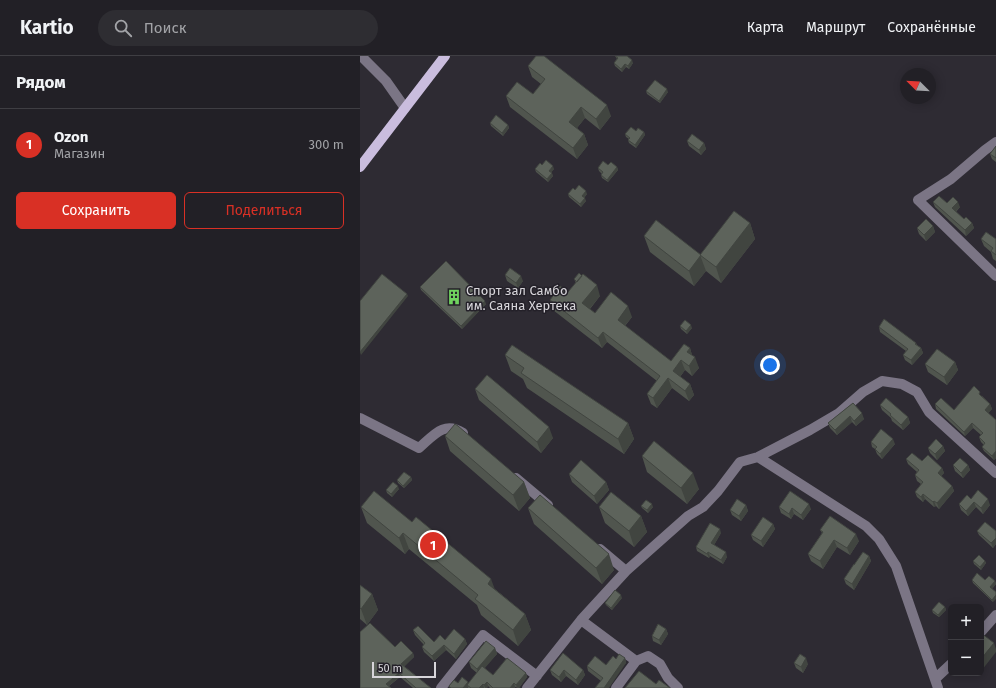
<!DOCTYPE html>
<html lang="ru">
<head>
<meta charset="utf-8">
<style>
  :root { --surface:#222026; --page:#2e2d32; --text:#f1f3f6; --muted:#a2a3a7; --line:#3f3e43; --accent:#d93025 }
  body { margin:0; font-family:"Fira Sans",sans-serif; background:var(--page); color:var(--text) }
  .controls { position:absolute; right:12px; bottom:12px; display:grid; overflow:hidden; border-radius:6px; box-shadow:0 2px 10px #0003 }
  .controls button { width:36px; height:36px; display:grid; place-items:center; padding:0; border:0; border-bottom:1px solid var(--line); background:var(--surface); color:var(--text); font:20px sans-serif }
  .compass { position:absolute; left:540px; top:12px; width:36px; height:36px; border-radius:50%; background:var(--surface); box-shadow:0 2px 10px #0003; rotate:294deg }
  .scale { position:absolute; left:12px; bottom:10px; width:64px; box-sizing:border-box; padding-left:4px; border:2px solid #d7d5da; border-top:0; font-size:11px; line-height:14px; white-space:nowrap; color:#d7d5da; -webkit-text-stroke:3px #242129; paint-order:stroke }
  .you { position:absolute; left:410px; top:309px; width:14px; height:14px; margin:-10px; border:3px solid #fff; border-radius:50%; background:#1a73e8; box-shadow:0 0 0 6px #1a73e833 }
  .badge { display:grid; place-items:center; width:26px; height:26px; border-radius:50%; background:var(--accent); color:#fff; font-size:13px; font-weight:700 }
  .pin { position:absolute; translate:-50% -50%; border:2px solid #fff; box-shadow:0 1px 4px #0006 }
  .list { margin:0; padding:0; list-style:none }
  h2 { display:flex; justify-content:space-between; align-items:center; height:52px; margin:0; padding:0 16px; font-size:17px }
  h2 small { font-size:13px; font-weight:400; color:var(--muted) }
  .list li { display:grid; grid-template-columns:26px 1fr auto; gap:12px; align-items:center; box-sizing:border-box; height:72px; padding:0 16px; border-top:1px solid var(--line) }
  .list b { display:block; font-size:15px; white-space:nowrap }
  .list p { margin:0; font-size:13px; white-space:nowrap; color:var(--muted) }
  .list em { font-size:13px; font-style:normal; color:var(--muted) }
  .actions { display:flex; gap:8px; padding:12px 16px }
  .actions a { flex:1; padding:9px 0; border:1px solid var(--accent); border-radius:6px; text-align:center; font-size:14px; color:var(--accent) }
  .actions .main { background:var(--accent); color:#fff }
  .icon { flex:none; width:22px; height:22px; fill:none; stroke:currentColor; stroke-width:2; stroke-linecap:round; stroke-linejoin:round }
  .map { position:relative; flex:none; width:636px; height:632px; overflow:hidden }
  header { display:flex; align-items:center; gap:24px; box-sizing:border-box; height:56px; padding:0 20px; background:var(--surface); border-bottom:1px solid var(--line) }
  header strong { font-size:19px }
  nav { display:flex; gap:22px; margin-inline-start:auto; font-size:14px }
  .search { width:280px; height:36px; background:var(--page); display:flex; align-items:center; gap:10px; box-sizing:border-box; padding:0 14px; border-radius:22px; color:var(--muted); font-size:15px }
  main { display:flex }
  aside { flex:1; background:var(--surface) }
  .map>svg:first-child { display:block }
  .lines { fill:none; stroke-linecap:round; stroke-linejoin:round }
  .minor { stroke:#7b7585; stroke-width:10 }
  .major { stroke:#cabdde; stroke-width:10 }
  .wall { fill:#50554e }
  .shaded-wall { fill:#414540 }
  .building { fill:#5d635b; stroke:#414540 }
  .labels { text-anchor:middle; stroke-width:3; stroke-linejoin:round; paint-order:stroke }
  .poi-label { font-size:13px; fill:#d7d5da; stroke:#242129; text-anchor:start }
</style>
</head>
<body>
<header>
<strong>Kartio</strong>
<div class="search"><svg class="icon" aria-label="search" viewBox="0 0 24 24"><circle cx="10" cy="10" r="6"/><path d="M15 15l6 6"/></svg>Поиск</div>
<nav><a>Карта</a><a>Маршрут</a><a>Сохранённые</a></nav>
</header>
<main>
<aside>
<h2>Рядом<small></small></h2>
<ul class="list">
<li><span class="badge">1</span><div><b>Ozon</b><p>Магазин</p></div><em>300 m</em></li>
</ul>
<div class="actions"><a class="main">Сохранить</a><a>Поделиться</a></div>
</aside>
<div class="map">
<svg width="636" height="632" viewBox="0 0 636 632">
  <rect width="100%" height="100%" fill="#2e2b33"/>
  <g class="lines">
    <!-- minor -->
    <path class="minor" d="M1,0L26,25L45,52
      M636,86L625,94L591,123L558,144L636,220
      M0,362L59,392C73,380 84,364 103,377
      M398,401L506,470L519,483L536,510L578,632
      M156,422L188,449
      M240,493L266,515
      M221,564L276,605L288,600L300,608L308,622L318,632
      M621,576L636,559
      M575,623L591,608
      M81,632L123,579L177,620
      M167,632L221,564L266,515L328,460L343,451L358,435L380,406L398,401L450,374L479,357L503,336L522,325L542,328L557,336L569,356L636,417
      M256,632L276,605"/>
    <!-- major -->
    <path class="major" d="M0,111L85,0"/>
  </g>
  <!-- wall -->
  <path class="wall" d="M255,0L273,7L269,13L266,11L262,16L255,10L254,7L257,3Z
    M168,10L251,60L240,74L225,62L217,72L224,78L228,89L217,103L150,51L146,40L173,38L181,28L172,21Z
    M286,35L308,36L300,47L287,38Z
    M130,67L148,69L149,72L143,80L131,70Z
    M276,75L284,76L285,79L276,92L269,87L268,84L269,83L266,81L265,78Z
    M327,85L344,87L346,93L341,99L329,90Z
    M636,90V106L632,103L630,98Z
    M182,109L194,113L191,116L193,120L188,126L176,116L175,113Z
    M248,109L257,111L258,114L248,126L242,122L241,119L242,118L239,115L238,112Z
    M215,134L227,138L224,142L226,145L221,151L209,141L208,138Z
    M573,146L587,147L600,151L596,156L604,163L612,167L614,172L606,180L575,151Z
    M390,167L395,183L361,227L346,215L334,230L290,196L284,180L341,199Z
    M573,170L575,176L566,185L559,178L557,172Z
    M621,183H636V205L633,203L631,196L624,190Z
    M145,219L163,225L158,232L147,225Z
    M214,223L240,240L230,253L235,257L272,261L265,270L311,305L330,292L332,299L339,312L332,320L325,314L320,321L330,328L334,339L329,345L312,332L297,352L291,348L287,338L297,325L247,286L242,292L193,254L190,244L208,236L216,227Z
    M60,231L126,248L102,273L61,234Z
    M320,270L332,272L327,278L321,273Z
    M519,271L556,287L557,289L561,292L563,297L552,309L545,304L543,299L546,295L520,276Z
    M145,299L268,367L274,383L264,398L167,332L163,323L151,315Z
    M595,306L598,314L587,329L568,316L565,308Z
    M115,333L193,382L181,397L119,344Z
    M622,340L630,348L632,353L628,357L636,364V402L634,404L624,395L622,391L624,389L621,386L619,381L621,379L613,372L605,380L576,353L575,348L594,354Z
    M493,347L504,363L496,370L492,366L477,379L470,372L468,367Z
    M520,349L548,361L550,367L543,374L532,365L531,362L522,354Z
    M85,380L164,426L170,442L159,455L90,395Z
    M511,386L535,388L522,403L517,398L515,393L512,391Z
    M583,390L585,395L577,404L570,397L568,392Z
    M282,400L339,433L327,448L287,416Z
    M546,403L562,405L582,412L584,417L581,420L592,430L594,435L579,453L576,450L574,451L565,443L563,446L557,441L555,436L561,428L557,425L555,419L557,416L548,408Z
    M593,409H608L610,414L603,422L595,415Z
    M209,418L246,426L249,434L237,448L212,426Z
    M51,421L52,424L44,432L38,427L37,424Z
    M39,433L32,441L27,437L26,434Z
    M611,443L630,449L623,458L616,451L608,460L601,454L599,448Z
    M386,449L388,455L381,465L372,459L370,454Z
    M281,450L293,451L288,457L282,452Z
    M1,451L136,534L165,558L171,574L158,590L121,559L117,549L49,493L45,498L7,467Z
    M239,451L281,460L287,476L274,491L245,467Z
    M419,451L451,453L443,464L434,458L431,463L421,457Z
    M168,452L254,514L242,528L174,468Z
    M413,468L415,473L403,491L393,484L391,479Z
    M460,474L499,485L490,499L477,491L463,513L451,505L448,498L462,477Z
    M617,475H636V488L633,492L619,479Z
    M361,477L354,489L367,501L363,508L350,500L349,502L337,495L336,491Z
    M509,500L511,505L494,534L486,528L484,523L494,509Z
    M613,505H625L626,507L621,514L614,508Z
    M612,524H625L635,525L636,528L632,533L633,546L613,527Z
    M0,529L12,538L18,554L7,569L0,563Z
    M262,542L252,554L246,549L245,547Z
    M585,551L586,554L579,561L573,557L572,554Z
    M306,573L308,578L301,589L293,585L292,580Z
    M53,574L74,586L85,584L105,583L107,588L96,603L86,594L74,605L64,596L62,591L64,589L55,579Z
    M35,591L53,597L54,601L44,610L71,632H53L40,621L29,630L0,632Z
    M135,592L137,598L124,612L133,619L166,617L167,621L159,632L155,631V632H130L128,630L127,632H108V631L107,632H90L89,630L98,627H109L117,617L111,612L109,606Z
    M265,602L266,607L241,625L228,615L227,610L246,609L256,603Z
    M434,607L448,608L443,617L436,612Z
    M190,614H223L225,619L218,629L206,620L201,626L192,619Z"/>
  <!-- shaded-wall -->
  <path class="shaded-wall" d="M272,4L273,7L269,13L268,10Z
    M265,8L266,11L262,16L261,13Z
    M307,33L308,36L300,47L299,45Z
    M247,49L251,60L240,74L236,63Z
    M221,51L225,62L213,77L209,66Z
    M148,69L149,72L143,80L142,77Z
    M284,76L285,79L276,92L275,89Z
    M224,78L228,89L217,103L213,92Z
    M344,87L346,93L341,99L339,94Z
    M193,110L194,113L190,118L189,115Z
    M257,111L258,114L248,126L247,124Z
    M192,117L193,120L188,126L187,123Z
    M226,135L227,138L223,143L222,140Z
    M225,142L226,145L221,151L220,148Z
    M598,146L600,151L594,157L592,152Z
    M390,167L395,183L361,227L356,211Z
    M612,167L614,172L606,180L605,174Z
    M573,170L575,176L566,185L564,179Z
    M340,199L346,215L334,230L329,215Z
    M161,220L163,225L158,232L156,227Z
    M237,229L240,240L226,257L222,247Z
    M47,238L48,240L1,299L0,296Z
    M125,245L126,248L102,273L101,270Z
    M268,250L272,261L261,274L258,264Z
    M331,269L332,272L327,278L326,275Z
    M243,276L247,286L242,292L238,282Z
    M330,292L333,303L327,296Z
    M561,292L563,297L552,309L551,304Z
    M335,301L339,312L332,320L329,310Z
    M321,304L325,314L316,326L313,315Z
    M595,306L598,314L587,329L584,321Z
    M308,322L312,332L297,352L293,342Z
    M330,328L334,339L329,345L325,335Z
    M630,348L632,353L627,359L625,354Z
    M502,357L504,363L496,370L494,365Z
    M490,360L492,366L477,379L475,374Z
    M548,361L550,367L543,374L541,369Z
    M268,367L274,383L264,398L258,383Z
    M612,367L613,372L605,380L604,376Z
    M189,371L193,382L181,397L177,386Z
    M533,383L535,388L522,403L520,398Z
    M583,390L585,395L577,404L575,398Z
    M636,395V402L634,404L632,400Z
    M608,409L610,414L603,422L601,417Z
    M582,412L584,417L580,422L578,417Z
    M333,417L339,433L327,448L321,432Z
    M51,421L52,424L44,432L43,430Z
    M164,426L170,442L159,455L153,439Z
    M246,426L249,434L237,448L234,440Z
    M38,430L39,433L32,441L31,438Z
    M592,430L594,435L579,453L577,447Z
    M563,438L565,443L563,446L561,441Z
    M628,443L630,449L623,458L621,452Z
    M574,445L576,450L574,451L573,446Z
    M614,446L616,451L608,460L606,455Z
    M292,448L293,451L288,457L287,454Z
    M449,448L451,453L443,464L441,459Z
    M386,449L388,455L381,465L379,460Z
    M432,452L434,458L431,463L429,458Z
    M281,460L287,476L274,491L269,475Z
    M413,468L415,473L403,491L401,485Z
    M360,473L361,477L353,491L351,487Z
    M43,477L49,493L45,498L39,482Z
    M496,478L499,485L490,499L487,492Z
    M636,482V488L633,492L631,487Z
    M474,484L477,491L463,513L460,505Z
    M348,496L350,500L349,502L347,498Z
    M366,496L367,501L363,508L361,504Z
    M249,498L254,514L242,528L236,512Z
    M509,500L511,505L494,534L492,528Z
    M625,505L626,507L621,514L620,511Z
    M131,523L137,539L128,528Z
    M635,525L636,528L631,534L630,531Z
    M12,538L18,554L7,569L1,553Z
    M261,539L262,542L252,554L251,552Z
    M636,539V543L633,546L632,544Z
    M585,551L586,554L579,561L578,559Z
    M165,558L171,574L158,590L153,574Z
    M306,573L308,578L301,589L299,584Z
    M105,583L107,588L96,603L94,598Z
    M634,587L636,593V596L622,614L621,612V603Z
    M84,589L86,594L74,605L72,600Z
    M135,592L137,598L119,619L117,613Z
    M53,597L54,601L43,612L41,608Z
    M265,602L266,607L249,632H244Z
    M446,602L448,608L443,617L441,611Z
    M204,614L206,620L201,626L199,621Z
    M223,614L225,619L218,629L216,624Z
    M39,617L40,621L27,631L26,628Z
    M166,617L167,621L159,632H157L156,629Z
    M108,626L110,629H107L108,631L107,632H103Z
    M127,626L128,630L127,632H125L124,629Z
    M154,627L155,631V632H150Z
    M123,628L124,632H119Z"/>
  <!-- building -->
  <path class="building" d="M176,0H184L247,49L236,63L221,51L209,66L224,78L213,92L146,40L157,26L173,38L185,23L168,10Z
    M255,0H267L272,4L268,10L265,8L261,13L254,7L258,2Z
    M295,24L307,33L299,45L286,35Z
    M136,59L148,69L142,77L130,67Z
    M271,71L276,75L278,72L284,76L275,89L268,84L270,82L265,78Z
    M332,78L344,87L339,94L327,85Z
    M636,90V102L630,98Z
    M186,104L193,110L189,115L192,117L187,123L175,113L180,107L182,109Z
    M243,105L248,109L251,106L257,111L247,124L241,119L243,116L238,112Z
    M219,129L226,135L222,140L225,142L220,148L208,138L213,132L215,134Z
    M579,140L587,147L593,141L598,146L592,152L604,163L606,161L612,167L605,174L573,146Z
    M374,155L390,167L356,211L340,199Z
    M566,163L573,170L564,179L557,172Z
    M296,164L341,199L329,215L284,180Z
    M626,176L636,183V199L631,195L633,192L621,183Z
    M86,205L125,245L101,270L60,231Z
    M150,212L161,220L156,227L145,219Z
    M219,217L222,220L217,226L214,223Z
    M22,218L47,238L0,296V245Z
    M223,218L237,229L222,247L235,257L251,236L268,250L258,264L311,305L324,288L330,292L327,296L335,301L329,310L321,304L313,315L330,328L325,335L308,322L293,342L287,338L300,320L243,276L238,282L190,244L200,230L208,236Z
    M524,263L556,287L555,288L561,292L551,304L543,299L548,293L519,271Z
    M325,264L331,269L326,275L320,270Z
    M152,289L268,367L258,383L161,317L164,312L145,299Z
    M577,293L595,306L584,321L565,308Z
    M127,319L189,371L177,386L115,333Z
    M614,330L620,336L619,338L630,348L625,354L636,364V395L632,400L622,391L625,387L619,381L623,377L612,367L604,376L575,348L581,342L594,354Z
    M526,342L548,361L541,369L530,359L531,358L520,349Z
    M493,347L502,357L494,365L490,360L475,374L468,367Z
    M95,368L98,370L164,426L153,439L85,380Z
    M521,373L533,383L520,398L515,393L517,391L511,386Z
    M576,383L583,390L575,398L568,392Z
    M294,385L333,417L321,432L282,400Z
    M552,397L562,405L568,399L582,412L578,417L592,430L577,447L574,445L573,446L563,438L561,441L555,436L563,426L555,419L559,414L546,403Z
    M600,402L608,409L601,417L593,409Z
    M221,404L246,426L234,440L209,418Z
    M44,416L51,421L43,430L37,424Z
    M33,426L38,430L31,438L26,434Z
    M618,434L628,443L621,452L614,446L606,455L599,448L607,439L611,443Z
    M14,435L52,466L56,461L131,523L128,528L165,558L153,574L115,543L118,539L43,477L39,482L1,451Z
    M430,435L449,448L441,459L432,452L429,458L419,451Z
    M251,436L281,460L269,475L239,451Z
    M180,439L249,498L236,512L168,452Z
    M377,443L386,449L379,460L370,454Z
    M286,444L292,448L287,454L281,450Z
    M470,460L496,478L487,492L474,484L460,505L448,498L463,476L460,474Z
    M403,461L413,468L401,485L391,479Z
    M625,466L636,475V482L631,487L617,475Z
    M350,467L360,473L351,487L366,496L361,504L348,496L347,498L336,491Z
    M503,496L509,500L492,528L484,523L494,508V509Z
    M619,499L625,505L620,511L613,505Z
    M617,517L625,524L629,520L635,525L630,531L636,536V539L632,544L612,524Z
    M0,529L12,538L1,553L0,552Z
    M255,534L261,539L251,552L245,547Z
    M579,546L585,551L578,559L572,554Z
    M10,567L35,591L41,585L53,597L41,608L71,632H56L39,617L26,628L31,632H0V576Z
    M298,568L306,573L299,584L292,580Z
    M58,570L74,586L80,579L85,584L94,573L105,583L94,598L84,589L72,600L62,591L65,587L53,574Z
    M621,577L634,587L621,603Z
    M126,585L135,592L117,613L109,606Z
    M203,597L223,614L216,624L204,614L199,621L190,614Z
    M259,598L265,602L244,632H235L243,622L227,610L235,600L246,609L253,600L256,603Z
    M440,598L446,602L441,611L434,607Z
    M147,602L166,617L156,629L154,627L150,632H133L127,626L124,629L123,628L119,632H111L107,629L122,610L133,619Z
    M279,615L296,628L299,624L310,632H265Z
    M102,621L108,626L103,632H91L89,630L94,624L98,627Z"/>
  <!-- icons -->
  <defs>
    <symbol id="building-bare" viewBox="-9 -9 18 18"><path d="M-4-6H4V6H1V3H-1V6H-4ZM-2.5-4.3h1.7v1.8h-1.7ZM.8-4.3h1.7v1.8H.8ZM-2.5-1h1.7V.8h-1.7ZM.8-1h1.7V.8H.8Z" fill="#70d35f" stroke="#242129" stroke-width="2.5" paint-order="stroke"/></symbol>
  </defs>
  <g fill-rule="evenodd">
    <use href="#building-bare" x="83" y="230" width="22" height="22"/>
  </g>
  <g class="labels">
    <!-- poi labels -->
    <g class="poi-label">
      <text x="106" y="239">Спорт зал Самбо<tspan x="106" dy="15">им. Саяна Хертека</tspan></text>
    </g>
  </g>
</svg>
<div class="controls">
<button>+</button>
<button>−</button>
</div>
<svg class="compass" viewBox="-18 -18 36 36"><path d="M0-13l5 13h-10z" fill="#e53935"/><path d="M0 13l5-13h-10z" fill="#a2a3a7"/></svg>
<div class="scale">50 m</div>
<div class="you"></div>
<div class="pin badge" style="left:73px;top:489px">1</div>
</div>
</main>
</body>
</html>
